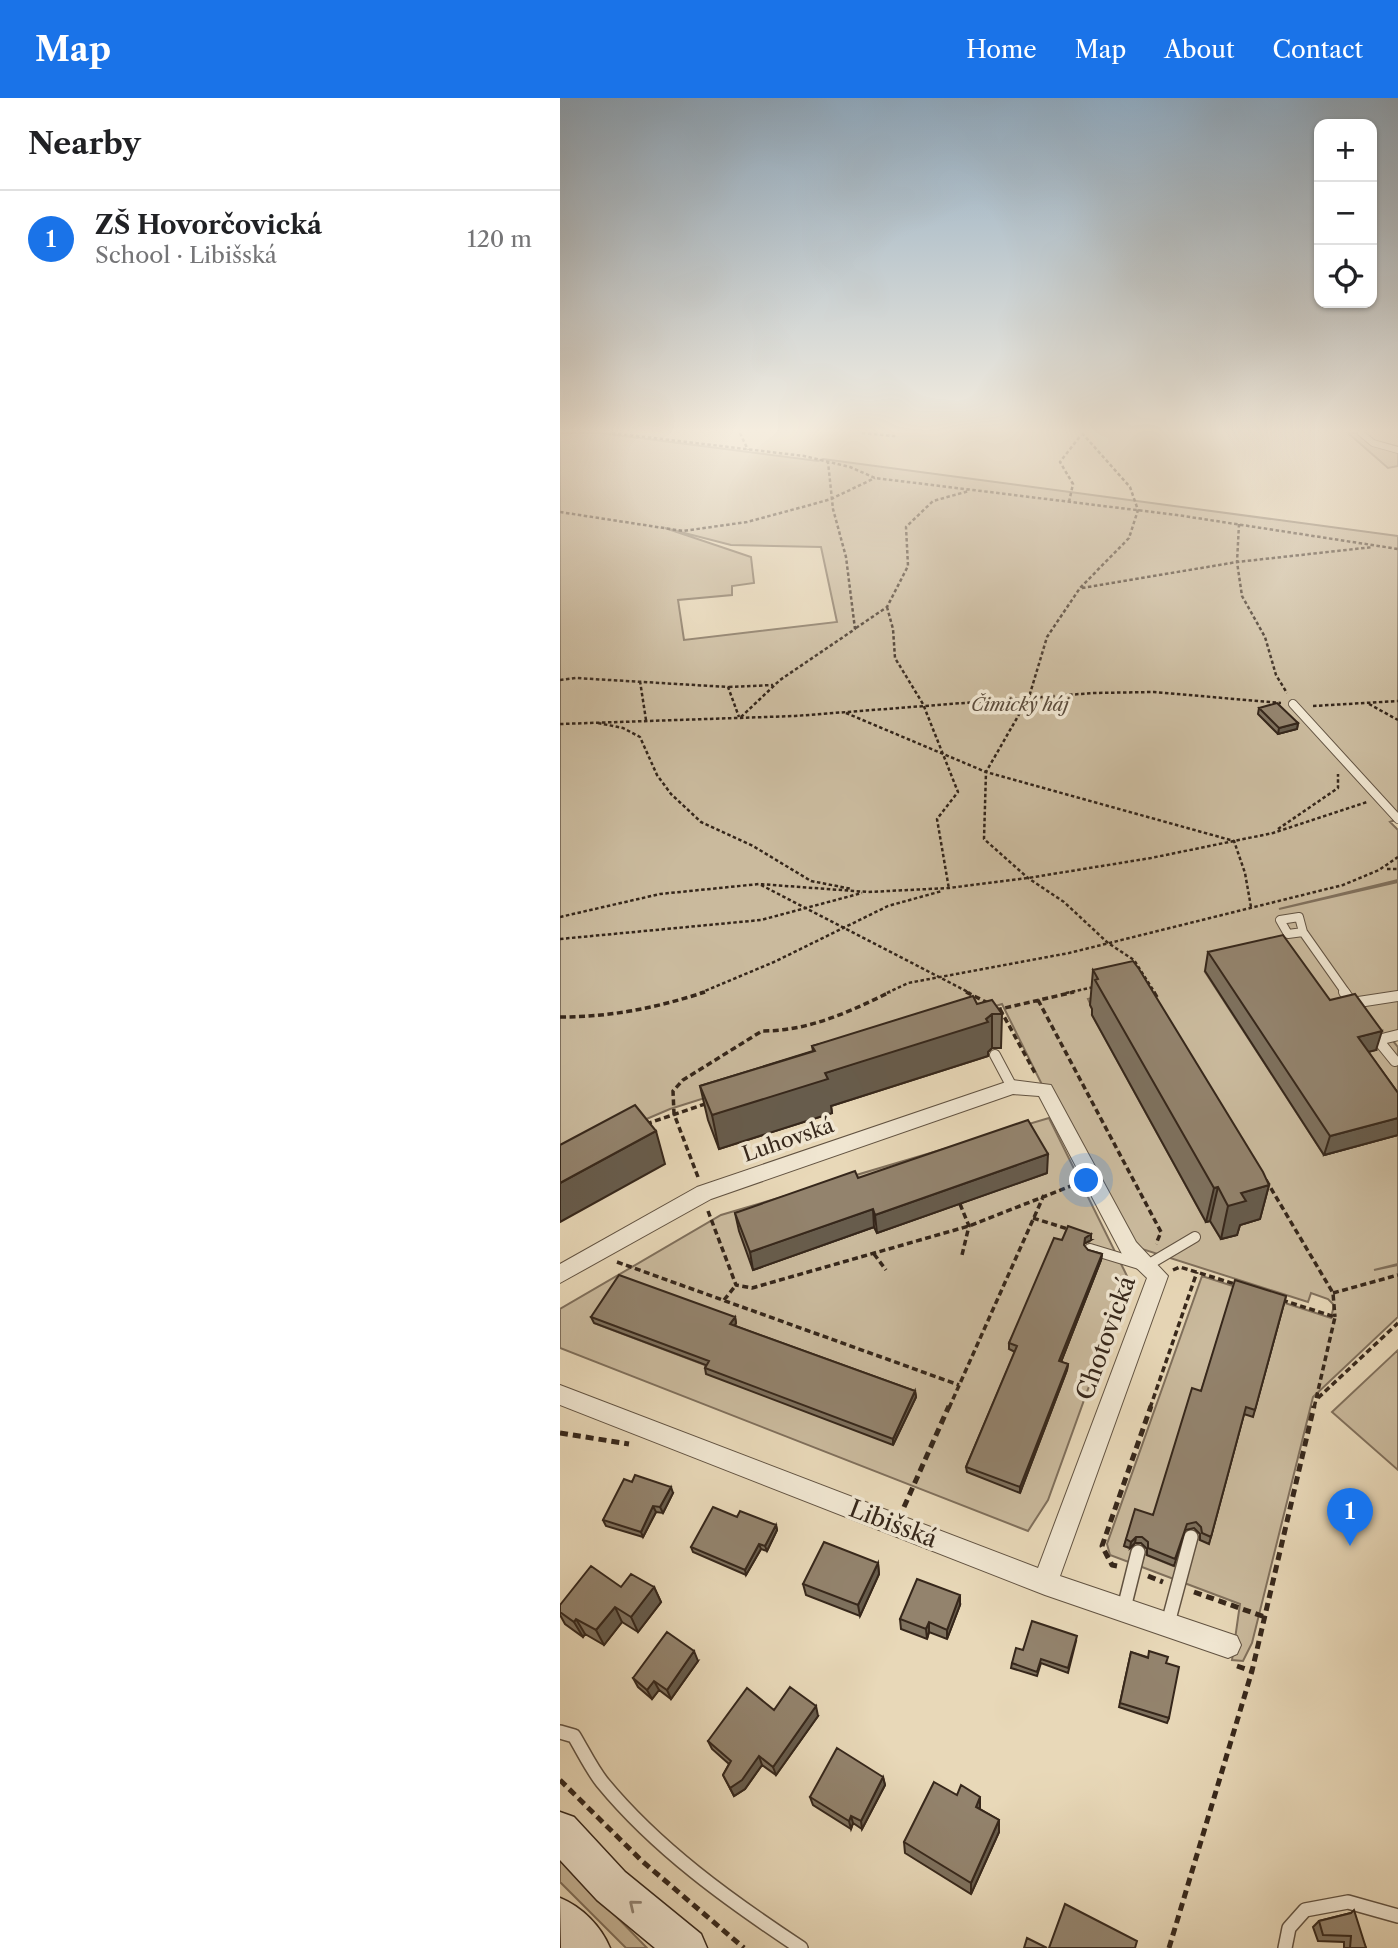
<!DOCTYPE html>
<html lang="en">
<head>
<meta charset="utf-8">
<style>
  :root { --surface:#fff; --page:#f6f6f6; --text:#202124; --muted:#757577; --line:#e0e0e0; --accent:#1a73e8 }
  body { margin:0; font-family:"Libre Caslon Text",serif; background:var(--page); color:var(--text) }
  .controls { position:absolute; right:21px; top:21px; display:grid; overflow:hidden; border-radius:14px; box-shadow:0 2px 5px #0004 }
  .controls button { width:63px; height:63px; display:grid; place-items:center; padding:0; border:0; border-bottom:2px solid var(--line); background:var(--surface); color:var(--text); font:35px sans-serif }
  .you { position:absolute; left:527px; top:1083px; width:24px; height:24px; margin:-18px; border:5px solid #fff; border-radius:50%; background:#1a73e8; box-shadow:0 0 0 10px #1a73e833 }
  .badge { display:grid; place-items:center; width:46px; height:46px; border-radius:50%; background:var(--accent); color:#fff; font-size:23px; font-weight:700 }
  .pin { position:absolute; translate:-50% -58px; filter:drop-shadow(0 2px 4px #0008) }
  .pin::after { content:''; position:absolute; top:37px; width:24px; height:21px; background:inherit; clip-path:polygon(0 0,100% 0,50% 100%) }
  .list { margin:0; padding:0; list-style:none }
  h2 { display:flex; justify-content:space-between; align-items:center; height:91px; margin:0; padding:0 28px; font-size:30px }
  h2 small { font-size:23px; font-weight:400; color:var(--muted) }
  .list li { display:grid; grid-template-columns:46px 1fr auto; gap:21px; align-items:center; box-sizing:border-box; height:98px; padding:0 28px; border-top:2px solid var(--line) }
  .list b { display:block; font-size:26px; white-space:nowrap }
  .list p { margin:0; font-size:23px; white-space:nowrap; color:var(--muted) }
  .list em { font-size:23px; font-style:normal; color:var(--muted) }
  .icon { flex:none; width:38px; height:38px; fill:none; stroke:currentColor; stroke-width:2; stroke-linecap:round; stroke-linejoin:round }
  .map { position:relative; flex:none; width:838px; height:1850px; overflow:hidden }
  header { display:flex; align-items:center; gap:42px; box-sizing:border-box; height:98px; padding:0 35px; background:var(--accent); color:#fff }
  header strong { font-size:33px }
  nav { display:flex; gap:38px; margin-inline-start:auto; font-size:24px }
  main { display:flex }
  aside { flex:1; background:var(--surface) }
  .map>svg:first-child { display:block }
  .green { fill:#caba9d; stroke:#80705c; stroke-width:2; fill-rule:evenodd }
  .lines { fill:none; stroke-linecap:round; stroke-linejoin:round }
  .service-far3-casing { stroke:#625342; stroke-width:8 }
  .service-far2-casing { stroke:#625342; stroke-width:10 }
  .service-far1-casing { stroke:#625342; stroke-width:12 }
  .service-casing { stroke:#625342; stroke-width:16 }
  .minor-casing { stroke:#625342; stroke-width:2 }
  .secondary-casing { stroke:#36271b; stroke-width:3 }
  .path-far2 { stroke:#36271b; stroke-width:2.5; stroke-dasharray:3.5 2.5; stroke-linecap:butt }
  .path-far1 { stroke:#36271b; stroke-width:3.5; stroke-dasharray:6 3.5; stroke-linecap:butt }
  .path { stroke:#36271b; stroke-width:5; stroke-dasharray:8 5; stroke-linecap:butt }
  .service-far3 { stroke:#f0e6d1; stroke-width:6 }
  .service-far2 { stroke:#f0e6d1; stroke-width:8 }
  .service-far1 { stroke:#f0e6d1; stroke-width:10 }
  .service { stroke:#f0e6d1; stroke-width:13 }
  .minor { fill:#f0e6d1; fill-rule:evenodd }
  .secondary { fill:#f0e6d1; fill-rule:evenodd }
  .wall { fill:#7e715e; stroke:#36271b; stroke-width:2 }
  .shaded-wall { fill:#675c4c; stroke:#36271b; stroke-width:2 }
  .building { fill:#93836d; stroke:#36271b; stroke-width:2 }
  .oneway { stroke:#938676 }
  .labels { text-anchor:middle; stroke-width:7; stroke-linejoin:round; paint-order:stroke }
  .far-park-label { font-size:18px; font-style:italic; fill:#5b4c3c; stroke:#f0e6d1 }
  .street-label { font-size:21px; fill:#36271b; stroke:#f0e6d1 }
  .near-street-label { font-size:24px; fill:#36271b; stroke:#f0e6d1 }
</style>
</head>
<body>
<header>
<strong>Map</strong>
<nav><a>Home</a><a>Map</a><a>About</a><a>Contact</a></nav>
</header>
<main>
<aside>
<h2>Nearby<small></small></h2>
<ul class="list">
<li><span class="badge">1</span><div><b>ZŠ Hovorčovická</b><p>School · Libišská</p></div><em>120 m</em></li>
</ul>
</aside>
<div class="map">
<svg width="838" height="1850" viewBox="0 0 838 1850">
  <rect width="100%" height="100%" fill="#e8d8b8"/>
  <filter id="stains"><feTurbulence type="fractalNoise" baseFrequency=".00286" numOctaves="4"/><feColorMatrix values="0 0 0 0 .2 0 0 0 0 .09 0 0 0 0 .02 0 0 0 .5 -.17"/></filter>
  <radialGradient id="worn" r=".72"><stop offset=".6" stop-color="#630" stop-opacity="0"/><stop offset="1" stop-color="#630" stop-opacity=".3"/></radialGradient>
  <!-- green -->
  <path class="green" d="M0,335H41L258,363L263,361L838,438V721L830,724L838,732V782L719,811L838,784V941L833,943L838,949V1023L792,958L817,951L790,915L765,921L719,856L645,874L764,1057L838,1037V1166L814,1172L838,1167V1219L753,1299L692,1545L683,1563L672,1562L680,1506L550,1457L547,1446L642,1178L771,1220L774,1207L768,1201L751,1195L748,1204L560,1144L442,906L110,1011L70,1028L0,1066ZM105,430L171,447L261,449L277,524L124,542L118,502L172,497V488L194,485L191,459ZM716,612L736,630V631L718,636L699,617ZM542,898L545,903L569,898L575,906L694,1107L699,1121L673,1129L677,1137L661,1141L650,1123L646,1124L532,917L535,916L528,901ZM674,1189L724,1206L693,1318L684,1316L649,1445L623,1436L613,1468L564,1448L574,1418L592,1423L631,1298L639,1300Z
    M788,335H797L808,344L838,354V368L828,370Z
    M489,1020L568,1180L488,1402L468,1433L0,1250V1211L161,1117ZM487,1074L317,1135L314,1129L193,1172L297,1092ZM507,1135L530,1142L525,1157L541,1162L499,1269L449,1251ZM34,1225L356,1300L150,1269Z
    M838,1252V1372L772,1314Z
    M0,1760L10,1771L87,1850H66L0,1784Z"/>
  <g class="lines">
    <defs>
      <path id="service-far3" d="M801,335L813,345L838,352"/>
      <path id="service-far2" d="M733,606L838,721
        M739,819L743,834L728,836L720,822Z
        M743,834L786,895"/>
      <path id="service-far1" d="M784,894L793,906
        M792,905L838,898
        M435,957L452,989
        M835,963L818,942L838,937
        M530,1151L586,1168L635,1139"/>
      <path id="service" d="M564,1510L578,1454
        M608,1525L631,1439
        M0,1634L14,1638C23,1653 31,1670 42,1684C97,1751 170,1803 241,1850
        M725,1850L729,1830L745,1812L788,1804L838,1818"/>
      <path id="minor" d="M452,982L491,987L576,1144L608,1178L500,1478L677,1538L681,1547L677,1556L668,1560L485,1497L0,1307V1287L478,1470L587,1180L562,1156L479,998L453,996L151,1101L0,1185V1166L137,1089Z"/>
      <path id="secondary" d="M0,1714L14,1719L65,1774L141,1836L147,1850H95L37,1802L0,1762Z
        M0,1800C22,1809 41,1828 50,1850H1Z"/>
    </defs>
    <!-- service-far3 casing -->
    <use href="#service-far3" class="service-far3-casing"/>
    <!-- service-far2 casing -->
    <use href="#service-far2" class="service-far2-casing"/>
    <!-- service-far1 casing -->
    <use href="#service-far1" class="service-far1-casing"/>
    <!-- service casing -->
    <use href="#service" class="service-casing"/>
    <!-- minor casing -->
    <use href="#minor" class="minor-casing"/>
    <!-- secondary casing -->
    <use href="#secondary" class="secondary-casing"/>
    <!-- path-far2 -->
    <path class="path-far2" d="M52,335L244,358L290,369L315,380L617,417L838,451
      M180,335L188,352
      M302,335L334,338L336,335
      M522,335L570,389L578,412L569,440L520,490L487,539L469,599L426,674L424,741L468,780L504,804L548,845L574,862L595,895
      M509,404L513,386L500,364L521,337
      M0,414L123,433L187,424L250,407L271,401L315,380
      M679,426L677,464L682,498L705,539L716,577L727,595
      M522,490L677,464L813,449
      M327,509L333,531L335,560L363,606L398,694L377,721L389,791
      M296,530L327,509L348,468L346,429L373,403L409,393
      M0,582L16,580L168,589L179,619
      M80,583L86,622
      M169,589L213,587
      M809,606L838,622
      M753,608L838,603
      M286,615L426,674L674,743L685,775L691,809
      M181,619L220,582L295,531L286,459L273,411L268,364
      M38,625L63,630L80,639L97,677L111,696L141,724L193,748L251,783L292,791
      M0,626L235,618L533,595L594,594L721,605
      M718,731L778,690V676
      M827,771H838
      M201,787L410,895
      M0,819L100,796L199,786L308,794L389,790L468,780L591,760L713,735L807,704
      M0,841L201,822L302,795
      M140,895L214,864L328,808L382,793
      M327,895L348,885L509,855L783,787L819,772L838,759
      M506,895L534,889"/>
    <!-- path-far1 -->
    <path class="path-far1" d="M406,894L430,906
      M594,894L598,901
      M478,902L601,1134L596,1146
      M440,911L475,975
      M436,912L514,894
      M0,919C51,919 96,910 145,894
      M86,1026L148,1005
      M138,1079L114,1016L113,993L123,982L202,933C249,933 289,914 330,894
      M706,1082L773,1195L775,1219
      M400,1106L409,1128L402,1157
      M148,1113L176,1187L192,1190L409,1128L516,1086
      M473,1120L508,1131
      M314,1156L326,1172
      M57,1164L399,1287
      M613,1172L620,1169L675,1186
      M773,1195L838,1177
      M164,1202L176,1187
      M722,1202L775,1219L754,1310
      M758,1300L838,1225
      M389,1310L484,1097
      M590,1310L637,1174"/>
    <!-- path -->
    <path class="path" d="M0,1335L69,1346
      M344,1409L389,1308
      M557,1468L552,1467L542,1448L591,1308
      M588,1478L603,1484
      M634,1494L705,1519
      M677,1568L692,1573
      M0,1682L82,1763L184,1850
      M609,1850L692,1573L754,1308"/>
    <!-- service-far3 -->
    <use href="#service-far3" class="service-far3"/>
    <!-- service-far2 -->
    <use href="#service-far2" class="service-far2"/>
    <!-- service-far1 -->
    <use href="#service-far1" class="service-far1"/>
    <!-- service -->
    <use href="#service" class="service"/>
    <!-- minor -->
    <use href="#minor" class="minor"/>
    <!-- secondary -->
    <use href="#secondary" class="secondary"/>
  </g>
  <!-- wall -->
  <path class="wall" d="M699,610L738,625L737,631L718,636L698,616Z
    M648,854L770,902L816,952L808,954L838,995V1037L764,1057L645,873Z
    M533,872L709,1087L700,1121L680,1127L677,1137L661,1141L650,1123L646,1124L532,917V911L530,907Z
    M417,906L442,916L441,950H432L428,954V958L271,1008L272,1015L159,1051L148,1022L140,988L253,953L252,948Z
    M487,1075L317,1135L314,1129L193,1172L179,1133L175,1115L298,1080Z
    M502,1142H531L524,1146V1148L528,1152L542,1156L541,1162L501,1264L508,1266L507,1272L460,1395L407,1374L406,1369L455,1254L449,1251V1245Z
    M726,1198L693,1319L684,1316L649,1446L640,1442V1436L634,1430L625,1432L614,1468L587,1457V1451L581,1445H575L570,1450L564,1448L566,1441L593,1417Z
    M31,1219H175L176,1225L175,1228L355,1293L356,1299L333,1347L146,1276L145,1270L146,1267L34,1225Z
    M72,1384L113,1395L103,1415L96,1414L83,1439L46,1428L43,1422Z
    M177,1419L216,1427L217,1432L207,1453L201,1451L186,1477L133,1454L131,1449Z
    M318,1465L319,1476L300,1518L246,1497L243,1486Z
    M61,1489H94L101,1504L78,1534L62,1524L44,1547L25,1536L23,1539L5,1526L0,1517V1507Z
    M400,1507L387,1541L369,1534L367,1541L341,1531L340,1521Z
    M516,1543L508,1575L481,1565L477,1578L451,1570L452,1565L463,1552Z
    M571,1554L606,1565L609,1620L607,1625L559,1609Z
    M138,1563L111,1601L99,1592L92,1601L78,1589L73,1580Z
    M214,1612L258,1618L216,1677L202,1667L185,1691L174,1698L163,1677L169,1666L152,1651L148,1643Z
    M323,1679L325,1687L302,1731L293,1725L291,1731L253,1707L250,1699Z
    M420,1711L439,1722V1734L411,1796L345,1755L344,1744Z
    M791,1815L806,1850H784V1844L758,1843L753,1829L759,1823Z"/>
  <!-- shaded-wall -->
  <path class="shaded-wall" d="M738,625L737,631L718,636L719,630Z
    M432,916V950L428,954V958L271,1008L272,1015L159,1051L152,1017L265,975L426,921Z
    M822,933L816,952L792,958L798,939Z
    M838,1020V1037L764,1057L770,1038Z
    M96,1033L105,1066L0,1124V1085Z
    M488,1056L487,1075L317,1135L315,1117Z
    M709,1087L700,1121L680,1127L677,1137L661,1141L668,1108L681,1095Z
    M658,1089L650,1123L646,1124L654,1090Z
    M313,1111L314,1129L193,1172L190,1154Z
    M531,1136V1142L524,1146L523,1153L525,1140Z
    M542,1156L541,1162L499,1269V1263Z
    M175,1219L176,1225L172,1232L170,1226Z
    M508,1266L507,1272L460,1395V1389Z
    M355,1293L356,1299L333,1347V1341Z
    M111,1389L113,1395L103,1415L100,1409Z
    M93,1408L96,1414L83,1439L81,1434Z
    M216,1427L217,1432L207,1453L205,1448Z
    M576,1439L575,1445L570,1450L571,1444Z
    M199,1446L201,1451L186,1477L185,1472Z
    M318,1465L319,1476L300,1518L298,1507Z
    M94,1489L101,1504L78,1534L71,1519Z
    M400,1497V1507L387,1541V1532Z
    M55,1509L62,1524L44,1547L36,1532Z
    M16,1521L25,1536L23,1539L14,1524Z
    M369,1524V1534L367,1541L366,1531Z
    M134,1553L138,1563L111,1601L107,1592Z
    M94,1583L99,1592L92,1601L87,1592Z
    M256,1608L258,1618L216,1677L213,1669Z
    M199,1658L202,1667L185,1691L174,1698L170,1690Z
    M323,1679L325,1687L302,1731L301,1723Z
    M420,1699V1711L416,1709Z
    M291,1718L293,1725L291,1731L289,1723Z
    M439,1722V1734L411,1796V1785Z"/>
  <!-- building -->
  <path class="building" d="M717,605L738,625L719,630L699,610Z
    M723,837L770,902L795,896L822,933L798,939L838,995V1020L770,1038L648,854Z
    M573,863L579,871L703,1074L709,1087L681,1095L686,1103L668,1108L658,1089L654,1090L535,882L538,881L533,872Z
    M413,898L417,906L432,902L442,916H432L426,921L428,924L265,975L268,981L152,1017L140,988L255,953L252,948Z
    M75,1007L96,1033L0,1085V1047Z
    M468,1022L488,1056L315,1117L313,1111L190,1154L175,1115L295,1073L298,1080Z
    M508,1128L531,1136L525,1140L524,1147L528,1152L542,1156L499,1263L508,1266L460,1389L406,1369L457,1248L449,1245L494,1140L502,1142Z
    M59,1177L175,1219L170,1226L355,1293L333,1341L145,1270L149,1263L31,1219Z
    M675,1182L726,1198L695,1312L686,1309L651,1439L642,1435L641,1429L636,1424L627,1426L615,1461L588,1450V1444L582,1439H576L571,1444L566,1441L575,1411L593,1417L632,1290L641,1293Z
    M75,1377L111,1389L100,1409L93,1408L81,1434L43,1422L64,1381L72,1384Z
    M153,1409L177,1419L180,1413L216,1427L205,1448L199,1446L185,1472L131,1449Z
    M264,1444L318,1465L298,1507L243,1486Z
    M31,1468L61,1489L71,1476L94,1489L71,1519L55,1509L36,1532L16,1521L14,1524L0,1514V1507Z
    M357,1481L400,1497L387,1532L369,1524L366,1531L340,1521Z
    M472,1523L517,1538L508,1570L481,1561L477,1574L452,1565L456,1550L463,1552Z
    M107,1534L134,1553L107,1592L94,1583L87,1592L73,1580Z
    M589,1553L608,1559L606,1565L619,1569L609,1620L560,1605L571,1554L588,1560Z
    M230,1589L256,1608L213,1669L199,1658L182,1682L170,1690L163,1677L171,1663L148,1643L187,1590L214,1612Z
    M277,1650L323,1679L301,1723L291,1718L289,1723L250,1699Z
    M374,1684L397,1697L401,1687L420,1699L416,1709L439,1722L411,1785L344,1744Z
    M505,1806L577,1843L575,1850H489Z
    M794,1812L806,1850H790L791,1838L763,1837L759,1823L791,1815Z
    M467,1840L487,1850H464Z"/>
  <!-- one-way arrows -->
  <defs><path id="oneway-chevron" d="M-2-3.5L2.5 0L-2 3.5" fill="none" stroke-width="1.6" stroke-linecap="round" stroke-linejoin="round" transform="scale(1.75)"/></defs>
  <use class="oneway" href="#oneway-chevron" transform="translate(74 1807) rotate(-141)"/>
  <!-- sky -->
  <linearGradient id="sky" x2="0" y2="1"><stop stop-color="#8faac0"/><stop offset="0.56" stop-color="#f5eddf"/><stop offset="1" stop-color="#f5eddf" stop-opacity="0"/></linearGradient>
  <rect width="838" height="594" fill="url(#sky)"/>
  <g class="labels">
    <!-- far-park labels -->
    <g class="far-park-label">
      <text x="460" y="613">Čimický háj</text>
    </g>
    <!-- street labels -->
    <g class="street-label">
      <text transform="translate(228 1042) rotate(-19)" y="7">Luhovská</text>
    </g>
    <!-- near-street labels -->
    <g class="near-street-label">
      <text transform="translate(546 1240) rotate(-70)" y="8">Chotovická</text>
      <text transform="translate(333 1426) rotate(21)" y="8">Libišská</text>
    </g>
  </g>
  <rect width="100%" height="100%" filter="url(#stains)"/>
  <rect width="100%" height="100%" fill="url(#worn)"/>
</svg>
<div class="controls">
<button>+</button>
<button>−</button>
<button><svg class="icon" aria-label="locate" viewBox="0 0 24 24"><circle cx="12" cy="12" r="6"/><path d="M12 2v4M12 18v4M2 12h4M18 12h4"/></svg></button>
</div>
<div class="you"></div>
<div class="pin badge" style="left:790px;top:1448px">1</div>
</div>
</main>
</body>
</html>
